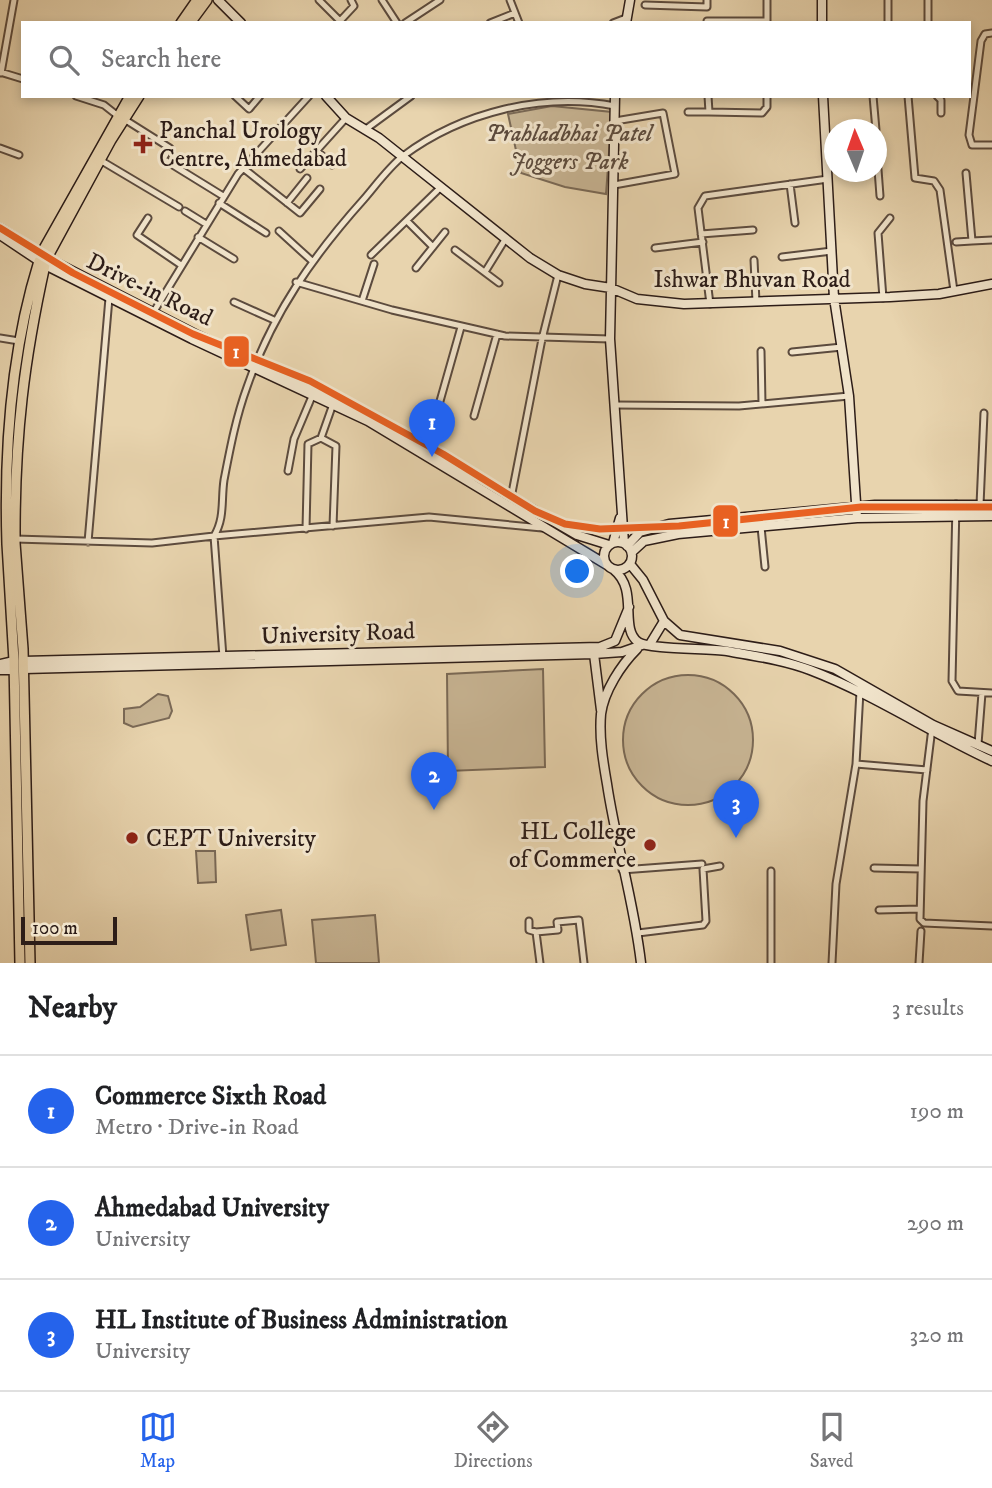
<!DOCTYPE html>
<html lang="en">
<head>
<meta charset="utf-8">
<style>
  :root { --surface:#fff; --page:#f6f6f6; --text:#202124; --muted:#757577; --line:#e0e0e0; --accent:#2563eb }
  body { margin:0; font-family:"IM FELL DW Pica",serif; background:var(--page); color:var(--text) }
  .compass { position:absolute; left:824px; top:119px; width:63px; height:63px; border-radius:50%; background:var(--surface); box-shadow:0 4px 10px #0003; rotate:358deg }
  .scale { position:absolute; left:21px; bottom:18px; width:96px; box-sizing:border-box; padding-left:7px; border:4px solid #2d1d18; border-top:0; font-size:19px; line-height:24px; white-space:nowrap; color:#2d1d18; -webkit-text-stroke:5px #f0e3ca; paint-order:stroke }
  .you { position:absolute; left:578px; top:572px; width:24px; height:24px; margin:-18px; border:5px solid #fff; border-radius:50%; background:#1a73e8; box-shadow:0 0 0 10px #1a73e833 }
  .badge { display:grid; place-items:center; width:46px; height:46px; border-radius:50%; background:var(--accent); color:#fff; font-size:23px; font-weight:700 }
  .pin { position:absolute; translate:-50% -58px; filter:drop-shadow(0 2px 4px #0008) }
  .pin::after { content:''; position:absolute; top:37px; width:24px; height:21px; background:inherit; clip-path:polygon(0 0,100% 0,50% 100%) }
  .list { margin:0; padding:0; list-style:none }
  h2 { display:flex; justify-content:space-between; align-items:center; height:91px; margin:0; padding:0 28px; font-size:30px }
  h2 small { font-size:23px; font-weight:400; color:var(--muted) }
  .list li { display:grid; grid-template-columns:46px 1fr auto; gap:21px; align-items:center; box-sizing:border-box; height:112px; padding:0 28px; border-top:2px solid var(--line) }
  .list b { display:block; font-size:26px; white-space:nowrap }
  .list p { margin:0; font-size:23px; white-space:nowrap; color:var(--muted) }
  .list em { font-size:23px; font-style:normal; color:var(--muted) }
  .icon { flex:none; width:38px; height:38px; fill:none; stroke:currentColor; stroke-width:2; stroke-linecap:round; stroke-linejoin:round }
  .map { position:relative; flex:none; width:992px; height:963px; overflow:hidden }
  .search { position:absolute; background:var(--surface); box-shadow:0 4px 10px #0003; left:21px; right:21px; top:21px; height:77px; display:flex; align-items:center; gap:18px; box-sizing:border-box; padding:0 24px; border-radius:0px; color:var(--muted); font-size:26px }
  .sheet { height:427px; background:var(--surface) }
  nav { display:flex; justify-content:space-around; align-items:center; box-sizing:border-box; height:98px; border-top:2px solid var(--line); background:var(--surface); font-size:19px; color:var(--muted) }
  nav a { display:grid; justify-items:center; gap:4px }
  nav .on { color:var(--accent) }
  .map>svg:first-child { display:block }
  .green { fill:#c8b594; stroke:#7a6956; stroke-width:2 }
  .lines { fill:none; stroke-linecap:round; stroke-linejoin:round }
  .street-casing { stroke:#5c4b3e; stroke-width:9 }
  .secondary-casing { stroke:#2d1d18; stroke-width:11 }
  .primary-casing { stroke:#2d1d18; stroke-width:12 }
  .street { stroke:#f0e3ca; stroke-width:5 }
  .secondary { stroke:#f0e3ca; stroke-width:8 }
  .primary { stroke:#e8d4ae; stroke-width:9 }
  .metro-1-casing { stroke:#f0e3ca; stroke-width:12 }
  .metro-1 { stroke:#e86122; stroke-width:7 }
  .poi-dot { fill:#8f2418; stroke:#f0e3ca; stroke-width:2.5 }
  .labels { text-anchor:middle; stroke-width:6; stroke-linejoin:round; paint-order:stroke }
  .poi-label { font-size:24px; fill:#2d1d18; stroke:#f0e3ca; text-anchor:start }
  .park-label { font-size:24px; font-style:italic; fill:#5c4b3d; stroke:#f0e3ca }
  .street-label { font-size:24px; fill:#2d1d18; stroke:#f0e3ca }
  .line-badge { stroke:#f0e3ca; stroke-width:2.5 }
  .badge-label { font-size:19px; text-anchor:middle; font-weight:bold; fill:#fff }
</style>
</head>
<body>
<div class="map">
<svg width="992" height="963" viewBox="0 0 992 963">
  <rect width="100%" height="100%" fill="#e8d4ae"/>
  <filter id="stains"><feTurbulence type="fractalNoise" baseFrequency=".00286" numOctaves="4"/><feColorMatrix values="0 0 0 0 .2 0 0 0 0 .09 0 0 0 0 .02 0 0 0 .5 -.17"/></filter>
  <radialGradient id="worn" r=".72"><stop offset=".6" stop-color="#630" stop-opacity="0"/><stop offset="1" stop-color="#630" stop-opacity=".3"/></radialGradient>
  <!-- green -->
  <path class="green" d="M552,106L612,112L606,194L565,187L521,173L508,114Z
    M543,669L545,767L448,771L447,674Z
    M623 740a65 65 0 1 1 130 0a65 65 0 1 1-130 0Z
    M158,694L168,696L172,711L169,718L133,727L124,723V709L140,707Z
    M196,851H215L216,882L198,883Z
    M281,910L286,945L251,950L246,915Z
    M375,915L379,963H316L312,920Z"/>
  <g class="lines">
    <defs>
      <path id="street" d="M319,0L342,23
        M382,0L397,23
        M510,0L519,23
        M645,5L707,7V0
        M340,21L354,6L351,0
        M707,21H767
        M405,23L440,0
        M490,23L515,13
        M613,23L626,18
        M767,23V0
        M888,23V0
        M928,23V0
        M992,33L985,34L981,41L969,135L972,145H992
        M0,72L23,79
        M1,73L14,0
        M76,96L104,105L118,116
        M235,96L249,109L260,96
        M708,96L709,112L762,113L767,107V96
        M873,96L876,130
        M908,96L915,178L934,181L940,190L954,291
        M937,96L941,100V113
        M688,112H709
        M124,119L170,148L163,159L223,196
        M366,129L411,96
        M876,143L880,196
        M0,148L19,155
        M317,151L332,165
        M100,160L179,207
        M243,168L300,213L320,189
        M300,169L346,118
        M966,173L972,241L992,240
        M790,184L795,223
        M614,185L675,174L663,113L615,121
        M219,203L266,233
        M287,203L307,178
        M185,211L206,224
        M148,218L137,235L181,265
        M407,221L433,247
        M279,231L312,261
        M701,234L753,230
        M198,237L234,259
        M956,242L972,241
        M655,248L703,242
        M455,250L499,283
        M371,255L441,187
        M782,257L832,251
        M754,260L756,302
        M416,268L445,232
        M485,272L506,238
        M296,282L392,310L505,336L610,339
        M883,298L878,233L890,218
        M362,301L374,264
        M234,302L274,320
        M710,304L698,208L705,196L828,179
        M153,313L238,174L309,96
        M0,338L19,341
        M761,351L762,404
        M792,352L842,347
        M615,405L739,406L849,396
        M474,416L497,334
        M427,447L461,327
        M288,471L294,439L313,394
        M511,498L542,339L558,275
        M956,504L952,681L958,691L992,693
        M980,505L984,413
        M333,526L336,446L321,438L333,404
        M761,527L765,567
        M306,529L308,444L321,438
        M15,539L152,543L214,536L429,517L542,528
        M88,542L109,298
        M223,657L214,536C225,518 221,500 224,480C230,449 236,417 247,387C272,314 313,256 364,199C376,185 389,167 403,156C462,112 543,92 615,106
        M932,728L923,801L920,919L924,923L992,926
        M978,744L982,693
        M856,764L927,770
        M874,868L921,869
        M622,870L702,864
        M771,871V963
        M879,910L920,909
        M529,921V930L536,932
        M638,933L703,925L706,921L703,869L720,866
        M540,963L536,932L558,930L557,922L579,920L584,963
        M832,963L836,884L856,764L860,691
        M919,963L921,931"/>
      <path id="secondary" d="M218,0L241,23
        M626,23L630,0
        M822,23V0
        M326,96L346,118L379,138L530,258L558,275L585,284L611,288L637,299L684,304L890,297L939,294L992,284
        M615,96L610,339L624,543
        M823,96L834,298L849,396L857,518
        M0,228L41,254
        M0,235L39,261
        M47,258L195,334L371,416L577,535L609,545
        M45,265L192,339L368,421L607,565
        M604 556a14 14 0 1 1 28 0a14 14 0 1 1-28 0Z
        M613,543L620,518
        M627,546L640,532L669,524L875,505H992
        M632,552L644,541L678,534L857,518L992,516
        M630,564L643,580L664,621L650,644
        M614,570C639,590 619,628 638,642C649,650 707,648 727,651C754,656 784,660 810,670C873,694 931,733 992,761
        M664,621L680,635L780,651L835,669L933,725L992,751
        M637,649C621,665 604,691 601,714C599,737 603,761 607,784C616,844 634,902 641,963
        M594,654L601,710
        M23,661L600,647L615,641L629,607
        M0,664L14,661
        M24,669L594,654L622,652L642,645
        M0,670H14"/>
      <path id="primary" d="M181,23L197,0
        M190,23L207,0
        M41,254L130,96
        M47,258L111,140L139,96
        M15,533C15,435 24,360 45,265
        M7,534L15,533V543L7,544C4,449 11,351 39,261
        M15,543L23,649L30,963
        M7,544L14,661L20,963"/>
    </defs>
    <!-- street casing -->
    <use href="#street" class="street-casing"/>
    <!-- secondary casing -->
    <use href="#secondary" class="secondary-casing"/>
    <!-- primary casing -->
    <use href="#primary" class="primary-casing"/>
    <!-- street -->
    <use href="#street" class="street"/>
    <!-- secondary -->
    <use href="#secondary" class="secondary"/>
    <!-- primary -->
    <use href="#primary" class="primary"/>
    <defs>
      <path id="metro-1" d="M0,228L73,273L193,334L310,381L443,454L535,511L565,524L600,529L679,526L861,507H992"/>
    </defs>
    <!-- metro-1 casing -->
    <use href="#metro-1" class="metro-1-casing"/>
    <!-- metro-1 -->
    <use href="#metro-1" class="metro-1"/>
  </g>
  <!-- markers -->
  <g class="poi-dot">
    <path d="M139.5 133.5h7v7h7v7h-7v7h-7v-7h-7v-7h7z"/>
    <circle cx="132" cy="838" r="7"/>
    <circle cx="650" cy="845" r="7"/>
  </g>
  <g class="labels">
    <!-- poi labels -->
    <g class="poi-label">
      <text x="159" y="138">Panchal Urology<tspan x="159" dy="28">Centre, Ahmedabad</tspan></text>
      <text x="636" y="839" text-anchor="end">HL College<tspan x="636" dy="28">of Commerce</tspan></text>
      <text x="146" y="846">CEPT University</text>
    </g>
    <!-- park labels -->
    <g class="park-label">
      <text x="569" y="141">Prahladbhai Patel<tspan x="569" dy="28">Joggers Park</tspan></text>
    </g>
    <!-- street labels -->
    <g class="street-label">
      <text x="752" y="287">Ishwar Bhuvan Road</text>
      <text transform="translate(150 289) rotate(26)" y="8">Drive-in Road</text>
      <text transform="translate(338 633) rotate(-2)" y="8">University Road</text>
    </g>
  </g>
  <g class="line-badge">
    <rect x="223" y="335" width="27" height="33" rx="7" fill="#e86122"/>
    <rect x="712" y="504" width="27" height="34" rx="7" fill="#e86122"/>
  </g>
  <g class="badge-label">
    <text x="236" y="358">1</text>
    <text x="726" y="528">1</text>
  </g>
  <rect width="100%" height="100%" filter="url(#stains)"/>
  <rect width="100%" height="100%" fill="url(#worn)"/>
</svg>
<svg class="compass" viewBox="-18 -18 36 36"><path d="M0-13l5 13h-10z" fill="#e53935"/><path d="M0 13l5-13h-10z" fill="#757577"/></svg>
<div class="scale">100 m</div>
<div class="you"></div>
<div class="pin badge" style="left:432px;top:457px">1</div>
<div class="pin badge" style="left:434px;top:810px">2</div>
<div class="pin badge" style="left:736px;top:838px">3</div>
<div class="search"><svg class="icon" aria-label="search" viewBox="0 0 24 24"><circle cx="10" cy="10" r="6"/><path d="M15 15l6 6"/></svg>Search here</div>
</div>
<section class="sheet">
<h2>Nearby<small>3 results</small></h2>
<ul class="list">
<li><span class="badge">1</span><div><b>Commerce Sixth Road</b><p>Metro · Drive-in Road</p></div><em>190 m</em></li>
<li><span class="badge">2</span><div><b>Ahmedabad University</b><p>University</p></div><em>290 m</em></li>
<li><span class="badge">3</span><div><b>HL Institute of Business Administration</b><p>University</p></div><em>320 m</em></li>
</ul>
</section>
<nav>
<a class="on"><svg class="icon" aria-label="map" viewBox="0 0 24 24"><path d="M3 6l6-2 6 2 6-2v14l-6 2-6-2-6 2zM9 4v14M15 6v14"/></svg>Map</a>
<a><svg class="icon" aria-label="directions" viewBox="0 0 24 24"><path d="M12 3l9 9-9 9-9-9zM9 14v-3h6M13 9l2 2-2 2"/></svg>Directions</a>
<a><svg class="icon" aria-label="saved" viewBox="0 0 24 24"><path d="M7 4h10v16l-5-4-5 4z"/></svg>Saved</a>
</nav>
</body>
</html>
